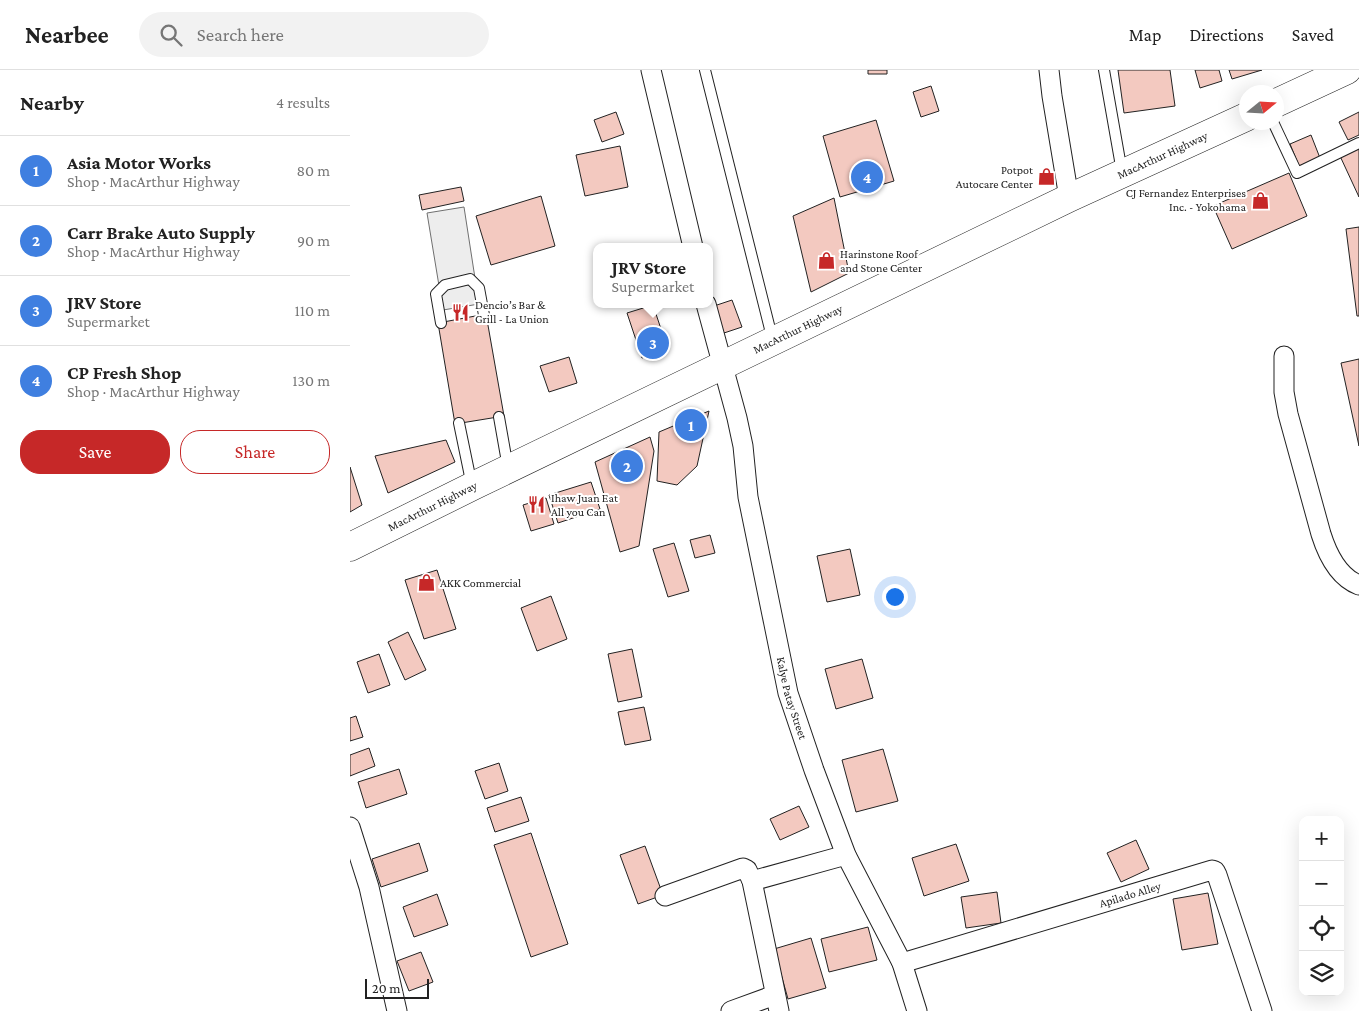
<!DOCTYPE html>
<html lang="en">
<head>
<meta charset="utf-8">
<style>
  :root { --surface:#fff; --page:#f2f2f2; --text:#222; --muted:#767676; --line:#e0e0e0; --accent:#c62828 }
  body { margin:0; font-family:"Crimson Pro",serif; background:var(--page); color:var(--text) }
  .controls { position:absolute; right:15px; bottom:15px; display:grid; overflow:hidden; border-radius:10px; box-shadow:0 5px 20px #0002 }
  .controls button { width:45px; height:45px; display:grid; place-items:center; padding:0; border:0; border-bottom:1px solid var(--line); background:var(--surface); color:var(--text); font:25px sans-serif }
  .compass { position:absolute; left:889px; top:15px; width:45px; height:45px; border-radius:50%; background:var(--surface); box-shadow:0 5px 20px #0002; rotate:72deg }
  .scale { position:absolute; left:15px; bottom:12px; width:64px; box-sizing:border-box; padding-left:5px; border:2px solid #222; border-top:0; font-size:14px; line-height:18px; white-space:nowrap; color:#222; -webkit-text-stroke:4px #fff; paint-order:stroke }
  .you { position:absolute; left:544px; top:526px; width:18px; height:18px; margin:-12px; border:4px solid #fff; border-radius:50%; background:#1a73e8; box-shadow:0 0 0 8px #1a73e833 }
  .badge { display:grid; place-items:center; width:32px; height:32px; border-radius:50%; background:var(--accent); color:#fff; font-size:16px; font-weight:700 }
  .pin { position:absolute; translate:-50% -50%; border:2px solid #fff; box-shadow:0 1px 5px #0006 }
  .popup { position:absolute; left:243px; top:173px; width:120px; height:65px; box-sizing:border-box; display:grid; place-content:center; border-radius:10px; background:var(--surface); filter:drop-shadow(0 1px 4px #0005); font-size:16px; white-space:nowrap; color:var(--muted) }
  .popup b { font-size:19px; color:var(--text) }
  .popup::after { content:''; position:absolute; left:50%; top:100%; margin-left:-10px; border:10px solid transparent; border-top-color:var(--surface) }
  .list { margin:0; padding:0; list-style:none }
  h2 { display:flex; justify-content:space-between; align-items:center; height:65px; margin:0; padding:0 20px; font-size:21px }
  h2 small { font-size:16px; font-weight:400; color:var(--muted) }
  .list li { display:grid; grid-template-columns:32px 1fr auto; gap:15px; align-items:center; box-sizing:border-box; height:70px; padding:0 20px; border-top:1px solid var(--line) }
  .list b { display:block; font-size:19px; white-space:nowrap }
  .list p { margin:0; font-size:16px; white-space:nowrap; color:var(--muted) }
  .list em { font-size:16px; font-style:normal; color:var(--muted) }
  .actions { display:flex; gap:10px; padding:15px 20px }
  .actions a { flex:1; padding:11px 0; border:1px solid var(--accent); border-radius:20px; text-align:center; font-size:18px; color:var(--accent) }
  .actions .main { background:var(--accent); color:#fff }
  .icon { flex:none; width:28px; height:28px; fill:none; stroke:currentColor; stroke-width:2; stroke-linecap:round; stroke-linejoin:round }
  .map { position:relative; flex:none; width:1009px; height:941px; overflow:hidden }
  header { display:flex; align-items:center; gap:30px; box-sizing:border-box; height:70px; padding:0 25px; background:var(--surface); border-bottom:1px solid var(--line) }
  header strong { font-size:24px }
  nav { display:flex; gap:28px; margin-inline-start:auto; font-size:18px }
  .search { width:350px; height:45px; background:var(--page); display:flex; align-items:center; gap:12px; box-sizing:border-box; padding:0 18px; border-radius:28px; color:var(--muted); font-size:19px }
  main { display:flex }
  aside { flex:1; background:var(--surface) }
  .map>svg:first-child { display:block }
  .parking { fill:#ededed; stroke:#6f6f6f }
  .building { fill:#f3c9c0; stroke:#222 }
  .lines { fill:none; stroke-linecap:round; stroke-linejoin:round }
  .service-casing { stroke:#222; stroke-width:12 }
  .minor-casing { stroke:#222; stroke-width:21 }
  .trunk-casing { stroke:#222; stroke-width:29 }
  .service { stroke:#fff; stroke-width:10 }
  .minor { stroke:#fff; stroke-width:19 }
  .trunk { stroke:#fff; stroke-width:28 }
  .labels { text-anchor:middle; stroke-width:4; stroke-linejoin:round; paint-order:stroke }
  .street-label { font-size:12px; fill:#222; stroke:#fff }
  .poi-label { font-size:12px; fill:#222; stroke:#fff; text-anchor:start }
</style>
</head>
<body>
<header>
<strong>Nearbee</strong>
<div class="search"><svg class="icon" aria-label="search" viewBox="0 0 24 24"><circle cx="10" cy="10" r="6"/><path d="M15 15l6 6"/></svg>Search here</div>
<nav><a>Map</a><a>Directions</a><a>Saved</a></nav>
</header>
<main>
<aside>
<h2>Nearby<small>4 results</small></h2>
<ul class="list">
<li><span class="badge" style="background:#3f7fe0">1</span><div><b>Asia Motor Works</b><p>Shop · MacArthur Highway</p></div><em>80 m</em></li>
<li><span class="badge" style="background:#3f7fe0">2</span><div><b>Carr Brake Auto Supply</b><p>Shop · MacArthur Highway</p></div><em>90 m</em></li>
<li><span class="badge" style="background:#3f7fe0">3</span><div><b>JRV Store</b><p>Supermarket</p></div><em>110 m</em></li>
<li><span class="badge" style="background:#3f7fe0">4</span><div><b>CP Fresh Shop</b><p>Shop · MacArthur Highway</p></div><em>130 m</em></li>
</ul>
<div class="actions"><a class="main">Save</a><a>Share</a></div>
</aside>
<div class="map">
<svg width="1009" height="941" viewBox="0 0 1009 941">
  <rect width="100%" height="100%" fill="#fff"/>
  <!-- parking -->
  <path class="parking" d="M114,137L129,234L93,240L77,143Z"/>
  <!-- building -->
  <path class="building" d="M518,0H537V4H518Z
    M768,0H820L825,36L774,43Z
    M845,0H869L872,11L850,18Z
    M879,0H912L882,9Z
    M581,16L589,41L571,47L563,22Z
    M266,42L274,64L252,72L244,50Z
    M1009,42V65L998,70L989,52Z
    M526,50L544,111L490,127L473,66Z
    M961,65L970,88L949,96L940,74Z
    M270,76L278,117L235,126L226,85Z
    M1009,77V127L990,86Z
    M939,103L957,146L882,179L863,136Z
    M111,117L114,131L72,140L69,125Z
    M191,126L205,176L141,195L126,146Z
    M484,128L499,203L461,222L443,146Z
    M1009,157V246H1007L996,159Z
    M382,230L392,257L374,263L364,236Z
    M303,235L318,280L292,288L277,243Z
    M136,244L154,346L105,354L88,253Z
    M219,287L227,313L199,322L190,296Z
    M1009,289V376L991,293Z
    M359,341L347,396L327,415L307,411L309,362Z
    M300,367L304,381L289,476L270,482L245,392Z
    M96,370L105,392L38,423L25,386Z
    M0,397L12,435L0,442Z
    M241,412L250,439L208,453L199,425Z
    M196,428L204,454L181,461L173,435Z
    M360,465L365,483L345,488L340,470Z
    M324,473L339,521L318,527L303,479Z
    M500,479L510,525L477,532L467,486Z
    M87,500L106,559L74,569L55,510Z
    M201,526L217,569L187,581L171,538Z
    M58,562L76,600L55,610L38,572Z
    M282,579L292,627L268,632L258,584Z
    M29,584L40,615L18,623L7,592Z
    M512,589L523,628L486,639L475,599Z
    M294,637L301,670L275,675L268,642Z
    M6,646L13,667L0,671V648Z
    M19,678L25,696L0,706V685Z
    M533,679L548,731L506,742L492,690Z
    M149,693L158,721L135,729L125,701Z
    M49,699L57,724L16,738L8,712Z
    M171,727L179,751L145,762L137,738Z
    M449,736L459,757L430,770L420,749Z
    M181,763L218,874L181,887L144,775Z
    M786,770L799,799L771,812L757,783Z
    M69,773L78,801L31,817L22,789Z
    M606,774L619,811L574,826L562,788Z
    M295,776L313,825L288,834L270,785Z
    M647,822L651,853L616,858L611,827Z
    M858,823L868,874L832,880L823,829Z
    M87,824L98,855L64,867L53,837Z
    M518,857L527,890L479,902L471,869Z
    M461,868L476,918L438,929L424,879Z
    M71,882L83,912L59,921L47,891Z"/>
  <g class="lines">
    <defs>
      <path id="service" d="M355,0L423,271
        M754,0L772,102
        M923,52L947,103L1009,73
        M91,253L86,224L95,215L120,209L129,218L134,245
        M149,347L158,398
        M109,353L122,416"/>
      <g id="minor">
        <path d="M301,0L343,177"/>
        <path d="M699,0L702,26L719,128"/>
        <path id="s1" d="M356,234L387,348L393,376L398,427L438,623L464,700L496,785L552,893L567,941"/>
        <path d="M934,286V322L938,344L971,464C977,483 988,507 1009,515"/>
        <path d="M0,757L19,817L47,941"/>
        <path d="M402,811L496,785"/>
        <path d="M315,826L393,798L397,800L402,811L429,941"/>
        <path id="s2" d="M552,893L862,800L865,801L867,805L912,941"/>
        <path d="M381,941L425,925"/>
      </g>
      <g id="trunk">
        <path d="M926,33L997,0"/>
        <path id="s3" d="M0,477L125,415L719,128L896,47"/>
      </g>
    </defs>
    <!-- service casing -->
    <use href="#service" class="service-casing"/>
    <!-- minor casing -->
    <use href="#minor" class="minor-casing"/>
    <!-- trunk casing -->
    <use href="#trunk" class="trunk-casing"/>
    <!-- service -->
    <use href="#service" class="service"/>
    <!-- minor -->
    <use href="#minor" class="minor"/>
    <!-- trunk -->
    <use href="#trunk" class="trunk"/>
  </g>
  <!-- icons -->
  <defs>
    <symbol id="shop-bare" viewBox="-9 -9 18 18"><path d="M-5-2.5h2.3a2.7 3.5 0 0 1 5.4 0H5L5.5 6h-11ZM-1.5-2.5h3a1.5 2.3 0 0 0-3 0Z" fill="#c62828" stroke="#fff" stroke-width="2.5" paint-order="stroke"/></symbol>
    <symbol id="restaurant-bare" viewBox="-9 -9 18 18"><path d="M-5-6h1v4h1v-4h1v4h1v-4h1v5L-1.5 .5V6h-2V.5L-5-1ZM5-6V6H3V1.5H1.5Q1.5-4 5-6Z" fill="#c62828" stroke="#fff" stroke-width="2.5" paint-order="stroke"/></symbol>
  </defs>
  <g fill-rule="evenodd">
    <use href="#shop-bare" x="684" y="94" width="25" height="25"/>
    <use href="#shop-bare" x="898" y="118" width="25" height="25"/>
    <use href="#shop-bare" x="464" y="178" width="25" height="25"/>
    <use href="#restaurant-bare" x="98" y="230" width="25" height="25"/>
    <use href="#restaurant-bare" x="174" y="422" width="25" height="25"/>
    <use href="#shop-bare" x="64" y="500" width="25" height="25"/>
  </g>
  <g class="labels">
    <!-- street labels -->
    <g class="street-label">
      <text dy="4" stroke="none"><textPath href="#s3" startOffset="902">MacArthur Highway</textPath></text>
      <text dy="4" stroke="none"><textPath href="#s3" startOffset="498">MacArthur Highway</textPath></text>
      <text dy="4" stroke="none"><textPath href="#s3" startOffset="92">MacArthur Highway</textPath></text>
      <text dy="4" stroke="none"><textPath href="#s1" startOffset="404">Kalye Patay Street</textPath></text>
      <text dy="4" stroke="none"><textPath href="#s2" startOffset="238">Apilado Alley</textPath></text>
    </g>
    <!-- poi labels -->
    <g class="poi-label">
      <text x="683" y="104" text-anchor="end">Potpot<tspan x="683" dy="14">Autocare Center</tspan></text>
      <text x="896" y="127" text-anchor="end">CJ Fernandez Enterprises<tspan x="896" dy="14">Inc. - Yokohama</tspan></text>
      <text x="490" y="188">Harinstone Roof<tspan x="490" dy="14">and Stone Center</tspan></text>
      <text x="125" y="239">Dencio’s Bar &amp;<tspan x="125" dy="14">Grill - La Union</tspan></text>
      <text x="201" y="432">Ihaw Juan Eat<tspan x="201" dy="14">All you Can</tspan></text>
      <text x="90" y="517">AKK Commercial</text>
    </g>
  </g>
</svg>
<div class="controls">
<button>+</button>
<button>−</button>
<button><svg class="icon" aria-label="locate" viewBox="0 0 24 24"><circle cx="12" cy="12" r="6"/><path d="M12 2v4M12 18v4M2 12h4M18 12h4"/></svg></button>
<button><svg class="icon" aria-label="layers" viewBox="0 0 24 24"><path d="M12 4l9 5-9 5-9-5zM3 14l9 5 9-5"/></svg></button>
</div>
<svg class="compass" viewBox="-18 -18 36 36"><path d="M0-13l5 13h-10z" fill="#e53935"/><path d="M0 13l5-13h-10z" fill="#767676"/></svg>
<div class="scale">20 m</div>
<div class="you"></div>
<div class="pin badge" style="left:341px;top:355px;background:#3f7fe0">1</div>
<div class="pin badge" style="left:277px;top:396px;background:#3f7fe0">2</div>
<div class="pin badge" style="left:303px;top:273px;background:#3f7fe0">3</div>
<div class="popup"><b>JRV Store</b>Supermarket</div>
<div class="pin badge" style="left:517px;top:107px;background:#3f7fe0">4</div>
</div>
</main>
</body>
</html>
